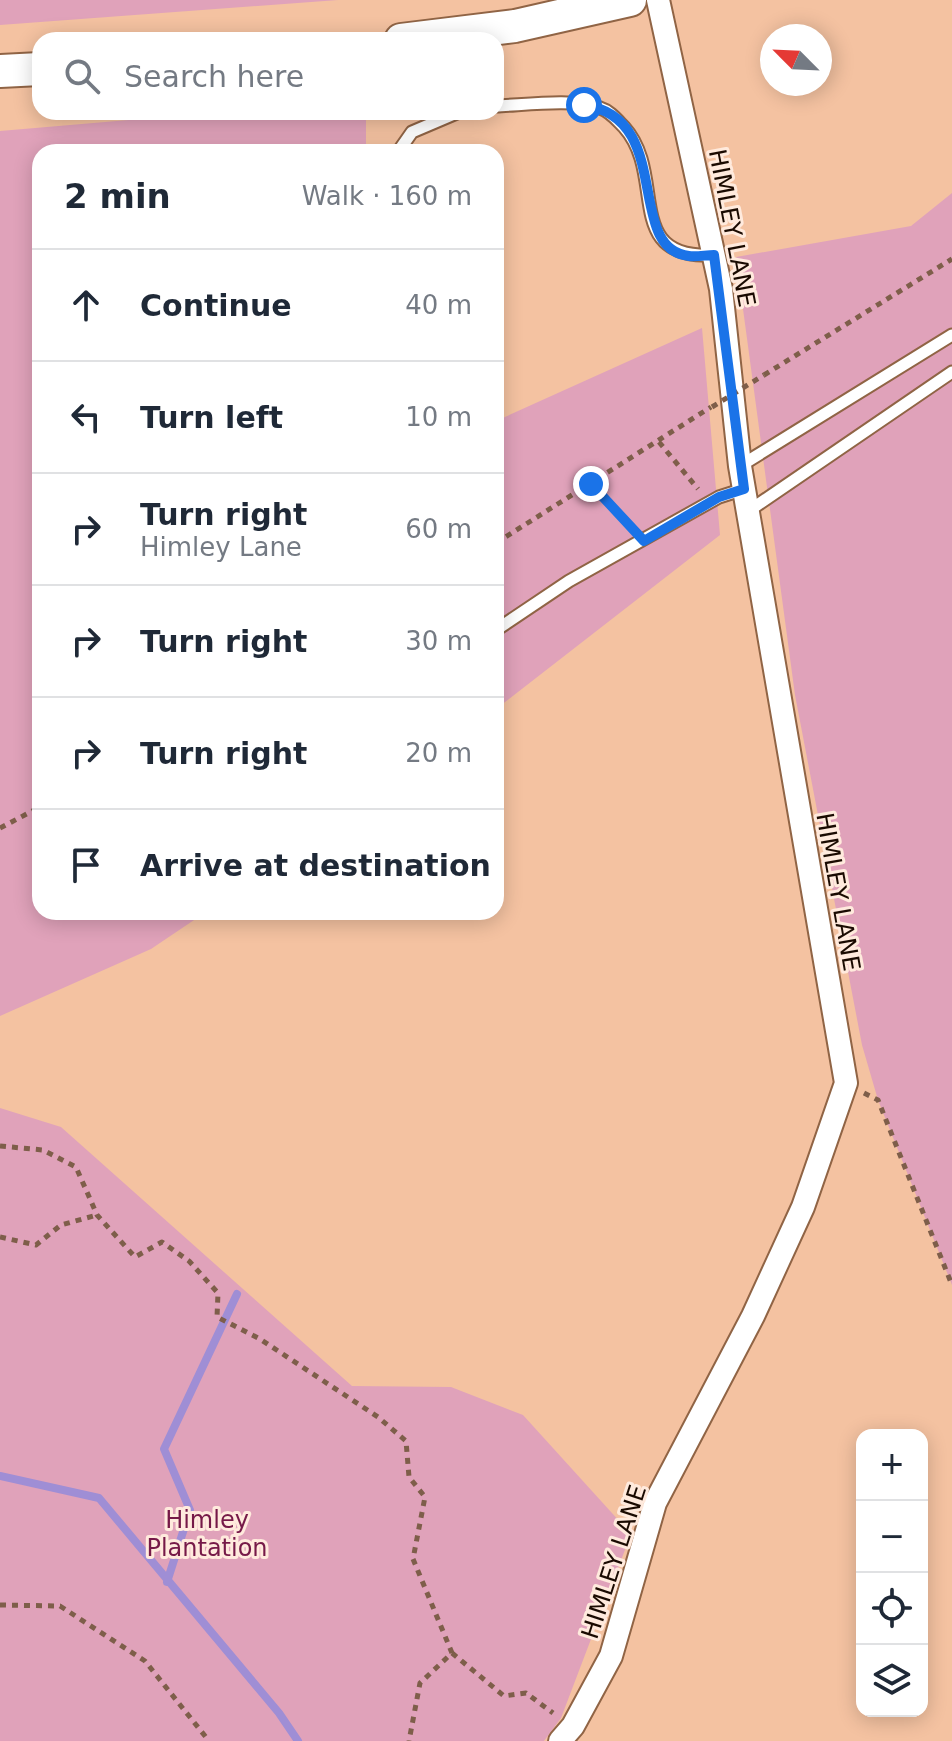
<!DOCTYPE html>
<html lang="en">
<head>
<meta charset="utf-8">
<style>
  :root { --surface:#fff; --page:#f2f2f3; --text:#1f2937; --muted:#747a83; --line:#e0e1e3 }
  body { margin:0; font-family:"DejaVu Sans",sans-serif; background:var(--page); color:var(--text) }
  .controls { position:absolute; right:24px; bottom:24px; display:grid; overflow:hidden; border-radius:16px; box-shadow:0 4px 20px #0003 }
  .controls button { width:72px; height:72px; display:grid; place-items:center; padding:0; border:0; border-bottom:2px solid var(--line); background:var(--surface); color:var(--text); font:40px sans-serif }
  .compass { position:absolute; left:760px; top:24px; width:72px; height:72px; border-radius:50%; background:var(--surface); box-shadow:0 4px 20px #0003; rotate:294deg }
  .stop { position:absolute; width:24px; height:24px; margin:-18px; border:6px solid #1a73e8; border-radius:50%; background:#fff }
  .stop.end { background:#1a73e8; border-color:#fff; box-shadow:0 2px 8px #0008 }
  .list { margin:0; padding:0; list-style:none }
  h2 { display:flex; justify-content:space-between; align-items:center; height:104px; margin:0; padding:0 32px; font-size:34px }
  h2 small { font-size:26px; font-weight:400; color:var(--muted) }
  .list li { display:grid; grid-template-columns:52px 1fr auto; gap:24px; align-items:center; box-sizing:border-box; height:112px; padding:0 32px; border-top:2px solid var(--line) }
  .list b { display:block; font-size:30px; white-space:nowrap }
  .list p { margin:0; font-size:26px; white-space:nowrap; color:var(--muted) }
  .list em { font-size:26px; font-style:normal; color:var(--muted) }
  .icon { flex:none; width:44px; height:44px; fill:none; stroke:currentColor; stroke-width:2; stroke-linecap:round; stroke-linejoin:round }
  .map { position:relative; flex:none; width:952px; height:1741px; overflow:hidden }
  .search { position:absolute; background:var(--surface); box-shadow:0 4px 20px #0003; left:32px; top:32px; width:472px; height:88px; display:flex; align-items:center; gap:20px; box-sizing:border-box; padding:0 28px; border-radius:24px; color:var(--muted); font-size:30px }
  .panel { position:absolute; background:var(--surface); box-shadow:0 4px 20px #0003; left:32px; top:144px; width:472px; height:776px; border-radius:24px }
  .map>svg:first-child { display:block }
  .green { fill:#e0a2ba }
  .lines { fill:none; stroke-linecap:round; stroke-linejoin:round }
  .stream { stroke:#9f8ed5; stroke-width:8 }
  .service-casing { stroke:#906445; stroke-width:15 }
  .minor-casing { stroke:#906445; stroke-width:26 }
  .secondary-casing { stroke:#906445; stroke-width:36 }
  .path { stroke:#7e5e4a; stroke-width:5; stroke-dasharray:6 6; stroke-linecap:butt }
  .service { stroke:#fff; stroke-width:11 }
  .minor { stroke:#fff; stroke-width:22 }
  .secondary { stroke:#fff; stroke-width:32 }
  .path-bridge { stroke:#7e5e4a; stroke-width:5; stroke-dasharray:6 6; stroke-linecap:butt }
  .route { stroke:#1a73e8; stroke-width:10 }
  .labels { text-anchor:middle; stroke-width:6; stroke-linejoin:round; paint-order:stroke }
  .street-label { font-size:24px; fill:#1a0a01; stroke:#ffeadd }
  .park-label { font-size:24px; fill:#761948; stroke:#ffeadd }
</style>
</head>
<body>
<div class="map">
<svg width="952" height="1741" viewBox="0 0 952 1741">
  <rect width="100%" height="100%" fill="#f4c2a1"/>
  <!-- green -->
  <path class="green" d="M0,0H338L0,25Z
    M222,112H366V152H40V912H206L151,949L0,1016V131Z
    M952,193V1285L878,1100L862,1045L795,695L736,257L911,226Z
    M702,328L720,535L496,709V421Z
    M0,1108L61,1127L352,1386L451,1387L523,1415L631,1534L561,1718L544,1741H0Z"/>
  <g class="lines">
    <!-- stream -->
    <path class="stream" d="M0,1476L99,1498L279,1713L298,1741
      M167,1582L190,1510L164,1449L237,1294"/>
    <defs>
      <path id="service" d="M496,106C524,105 574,98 600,108C610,111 617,120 624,127C668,176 621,260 714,255
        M398,152L412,132L459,112
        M740,466L952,335
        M750,510L952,372
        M496,630L569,581L719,497L744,489"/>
      <path id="minor" d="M560,1741L573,1726L611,1656L655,1503L753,1316L803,1207L846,1083L740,466L721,289L658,0"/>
      <path id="secondary" d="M401,40L515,26L630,0
        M0,71L40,69"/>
    </defs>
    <!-- service casing -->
    <use href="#service" class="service-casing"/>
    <!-- minor casing -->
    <use href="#minor" class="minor-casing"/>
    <!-- secondary casing -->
    <use href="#secondary" class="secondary-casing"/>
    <!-- path -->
    <path class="path" d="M764,375L952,259
      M659,442L698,489
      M591,484L630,526
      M496,543L711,407
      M0,828L40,807
      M864,1093L878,1100L952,1285
      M0,1146L43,1150L76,1167L97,1215L135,1257L162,1242L189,1261L218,1293L217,1317L260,1339L378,1417L406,1441L409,1477L425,1497L413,1559L452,1653L420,1683L409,1741
      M0,1237L36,1245L61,1225L97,1215
      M0,1605L60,1606L145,1661L209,1741
      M452,1653L504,1696L526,1693L553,1713"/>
    <!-- service -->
    <use href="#service" class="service"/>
    <!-- minor -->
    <use href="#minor" class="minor"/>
    <!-- secondary -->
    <use href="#secondary" class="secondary"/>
    <!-- path-bridge -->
    <path class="path-bridge" d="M712,407L764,375"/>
  </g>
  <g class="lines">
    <!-- route -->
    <path class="route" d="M584,105C675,118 624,249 689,256C697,257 706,255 714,255L744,489L719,497L644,541L591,484"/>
  </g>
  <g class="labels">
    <!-- street labels -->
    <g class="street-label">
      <text transform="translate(732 228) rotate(79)" y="8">HIMLEY LANE</text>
      <text transform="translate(838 892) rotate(80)" y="8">HIMLEY LANE</text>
      <text transform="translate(614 1562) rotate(-72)" y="8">HIMLEY LANE</text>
    </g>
    <!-- park labels -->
    <g class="park-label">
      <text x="207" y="1528">Himley<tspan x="207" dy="28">Plantation</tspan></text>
    </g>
  </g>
</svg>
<div class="controls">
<button>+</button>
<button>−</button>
<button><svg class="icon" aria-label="locate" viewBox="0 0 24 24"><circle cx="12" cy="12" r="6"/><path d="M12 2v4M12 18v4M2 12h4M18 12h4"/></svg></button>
<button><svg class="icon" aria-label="layers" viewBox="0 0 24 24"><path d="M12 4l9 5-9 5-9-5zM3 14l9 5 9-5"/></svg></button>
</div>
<svg class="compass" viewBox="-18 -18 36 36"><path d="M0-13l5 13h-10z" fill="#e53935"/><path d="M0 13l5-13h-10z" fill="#747a83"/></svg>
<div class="stop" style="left:584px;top:105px"></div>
<div class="stop end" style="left:591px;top:484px"></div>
<div class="search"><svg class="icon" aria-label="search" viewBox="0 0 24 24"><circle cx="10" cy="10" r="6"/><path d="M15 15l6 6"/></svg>Search here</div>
<section class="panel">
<h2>2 min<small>Walk · 160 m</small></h2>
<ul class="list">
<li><svg class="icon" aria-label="ahead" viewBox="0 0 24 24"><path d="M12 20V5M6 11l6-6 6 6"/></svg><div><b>Continue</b></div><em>40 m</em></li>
<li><svg class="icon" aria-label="left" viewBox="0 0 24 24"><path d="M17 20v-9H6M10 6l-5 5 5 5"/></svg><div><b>Turn left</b></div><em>10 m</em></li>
<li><svg class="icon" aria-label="right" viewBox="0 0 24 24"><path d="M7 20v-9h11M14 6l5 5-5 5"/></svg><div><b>Turn right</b><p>Himley Lane</p></div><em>60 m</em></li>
<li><svg class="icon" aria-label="right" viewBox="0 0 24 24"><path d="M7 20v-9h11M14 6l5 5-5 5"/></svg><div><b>Turn right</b></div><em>30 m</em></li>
<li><svg class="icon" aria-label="right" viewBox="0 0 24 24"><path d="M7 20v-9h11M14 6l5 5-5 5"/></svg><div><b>Turn right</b></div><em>20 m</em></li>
<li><svg class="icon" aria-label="arrive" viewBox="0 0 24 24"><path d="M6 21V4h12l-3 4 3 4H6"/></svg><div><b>Arrive at destination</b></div></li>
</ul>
</section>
</div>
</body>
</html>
